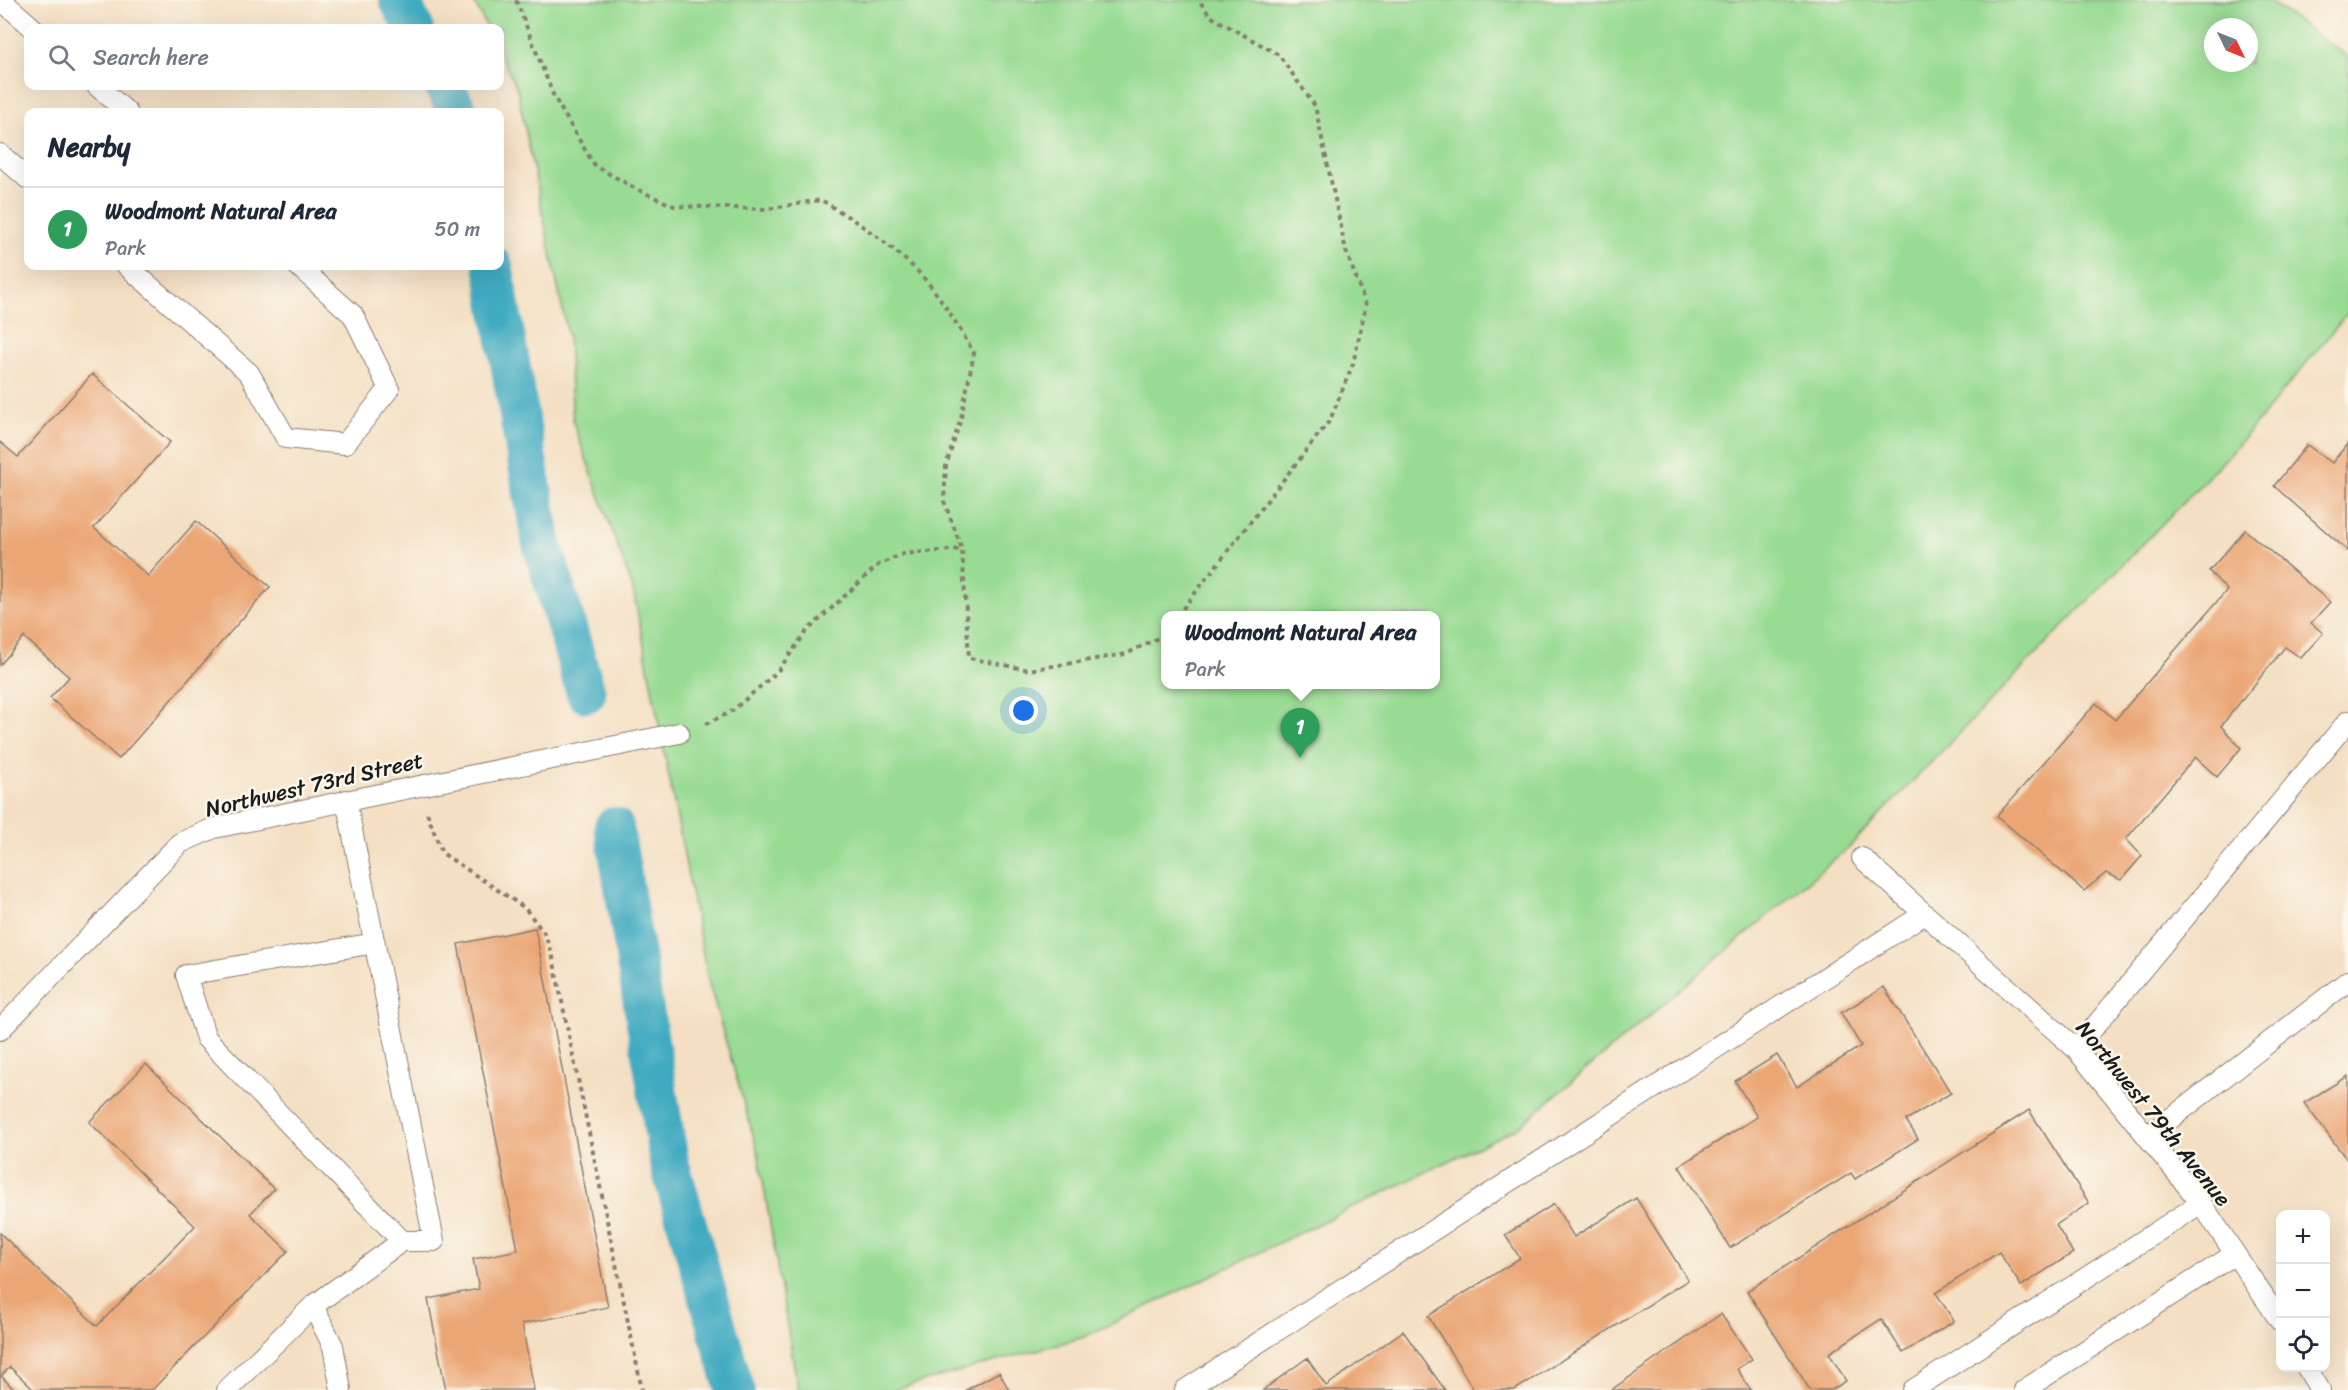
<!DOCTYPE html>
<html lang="en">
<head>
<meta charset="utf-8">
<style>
  :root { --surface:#fff; --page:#f2f2f3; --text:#1f2937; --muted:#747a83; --line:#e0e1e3; --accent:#111827 }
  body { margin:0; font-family:Sriracha,sans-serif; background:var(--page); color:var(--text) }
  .controls { position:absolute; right:18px; bottom:18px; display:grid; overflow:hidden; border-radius:12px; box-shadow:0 6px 24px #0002 }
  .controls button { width:54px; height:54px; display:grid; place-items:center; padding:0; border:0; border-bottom:2px solid var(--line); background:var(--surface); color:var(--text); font:30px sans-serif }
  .compass { position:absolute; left:2204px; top:18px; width:54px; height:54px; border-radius:50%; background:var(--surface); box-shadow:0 6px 24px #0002; rotate:133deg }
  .you { position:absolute; left:1024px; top:711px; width:21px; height:21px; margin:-15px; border:4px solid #fff; border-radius:50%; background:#1a73e8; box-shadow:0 0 0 9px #1a73e833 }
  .badge { display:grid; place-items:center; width:39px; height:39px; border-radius:50%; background:var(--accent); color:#fff; font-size:20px; font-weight:700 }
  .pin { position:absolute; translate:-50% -50px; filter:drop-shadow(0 2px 3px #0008) }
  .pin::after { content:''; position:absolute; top:32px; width:21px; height:18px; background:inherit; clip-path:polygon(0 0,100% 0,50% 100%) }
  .popup { position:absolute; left:1161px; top:611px; width:279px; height:78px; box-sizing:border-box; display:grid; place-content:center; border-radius:12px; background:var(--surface); filter:drop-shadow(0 2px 4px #0005); font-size:20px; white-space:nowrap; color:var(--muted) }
  .popup b { font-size:22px; color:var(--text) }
  .popup::after { content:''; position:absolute; left:50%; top:100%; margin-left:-12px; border:12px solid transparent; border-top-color:var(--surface) }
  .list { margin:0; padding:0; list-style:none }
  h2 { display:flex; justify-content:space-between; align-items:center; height:78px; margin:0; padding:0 24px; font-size:26px }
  h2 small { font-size:20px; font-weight:400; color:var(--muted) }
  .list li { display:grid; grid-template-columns:39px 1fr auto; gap:18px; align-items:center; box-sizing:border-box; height:84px; padding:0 24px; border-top:2px solid var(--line) }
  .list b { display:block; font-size:22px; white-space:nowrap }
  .list p { margin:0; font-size:20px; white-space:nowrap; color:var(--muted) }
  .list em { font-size:20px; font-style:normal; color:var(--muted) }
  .icon { flex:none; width:33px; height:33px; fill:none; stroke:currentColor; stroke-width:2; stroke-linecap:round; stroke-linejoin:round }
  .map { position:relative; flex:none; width:2348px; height:1390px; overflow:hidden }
  .search { position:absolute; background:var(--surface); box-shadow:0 6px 24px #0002; left:24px; top:24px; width:480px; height:66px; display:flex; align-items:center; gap:15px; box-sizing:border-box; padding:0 21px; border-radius:12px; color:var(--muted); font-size:22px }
  .panel { position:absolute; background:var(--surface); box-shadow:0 6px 24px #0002; left:24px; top:108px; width:480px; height:162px; border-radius:12px }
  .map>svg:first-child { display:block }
  .green { fill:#98db93; stroke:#5a7c58; stroke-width:1.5; fill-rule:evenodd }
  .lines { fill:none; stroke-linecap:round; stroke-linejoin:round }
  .canal { stroke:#41aac1; stroke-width:40 }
  .building { fill:#eba674 }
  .service-casing { stroke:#887e70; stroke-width:22 }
  .path { stroke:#887e70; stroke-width:4; stroke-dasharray:4.5 4.5; stroke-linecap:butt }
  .service { stroke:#fff; stroke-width:20 }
  .labels { text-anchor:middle; stroke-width:5; stroke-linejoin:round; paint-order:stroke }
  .street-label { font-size:22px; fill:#1c1c1c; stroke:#fbf7ec }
</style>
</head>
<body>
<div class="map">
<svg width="2348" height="1390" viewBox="0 0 2348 1390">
  <rect width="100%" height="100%" fill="#fbf7ec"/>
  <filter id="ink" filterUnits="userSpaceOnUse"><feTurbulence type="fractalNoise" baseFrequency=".0167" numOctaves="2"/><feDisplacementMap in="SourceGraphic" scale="12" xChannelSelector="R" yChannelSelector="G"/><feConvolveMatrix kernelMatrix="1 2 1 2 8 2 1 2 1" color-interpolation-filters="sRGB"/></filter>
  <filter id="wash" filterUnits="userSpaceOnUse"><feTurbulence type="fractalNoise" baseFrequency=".008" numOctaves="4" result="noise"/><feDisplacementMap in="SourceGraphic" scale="24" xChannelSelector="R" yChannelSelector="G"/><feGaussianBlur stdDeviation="1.35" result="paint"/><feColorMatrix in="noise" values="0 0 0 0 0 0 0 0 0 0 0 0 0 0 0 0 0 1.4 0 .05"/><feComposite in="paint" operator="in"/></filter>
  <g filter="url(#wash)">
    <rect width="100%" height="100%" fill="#f4dfc3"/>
    <!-- green -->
    <path class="green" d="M473,0H2268L2348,57V313L2233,451L1850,846L1517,1128L1084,1337L892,1390H798L758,1152L708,980L633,589L573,422L568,336L517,89L500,54V28H487ZM2213,27H2249V63H2213ZM1165,616H1435V684H1165Z"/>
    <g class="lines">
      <!-- canal -->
      <path class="canal" d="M399,0L414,28
        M444,86L458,112
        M493,266L541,540L586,693
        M614,827L669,1162L735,1390"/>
    </g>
    <g id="blocks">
      <!-- building -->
      <path class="building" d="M92,374L170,442L94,528L148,576L196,521L270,587L119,759L50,698L69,677L24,637L0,665V442L18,457Z
        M2348,443V551L2274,486L2307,445L2332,463Z
        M2245,530L2330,602L2311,623L2323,633L2301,658L2285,647L2221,726L2241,748L2217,777L2195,757L2126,839L2142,856L2121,880L2106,873L2084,891L1997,816L2096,703L2115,720L2227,590L2209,571Z
        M535,928L608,1307L522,1324L534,1390H446L428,1299L479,1289L473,1259L518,1250L458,944Z
        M1884,987L1951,1093L1906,1120L1918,1139L1855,1179L1851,1173L1730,1248L1679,1166L1757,1117L1735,1081L1777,1055L1797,1087L1861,1046L1841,1013Z
        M146,1064L274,1189L250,1214L288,1251L152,1390H34L10,1367L1,1376L15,1390H0V1233L97,1326L195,1226L89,1122Z
        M2348,1076V1161L2304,1103Z
        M2029,1110L2089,1203L2056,1225L2073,1253L2021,1286L1999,1252L1936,1293L1954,1321L1903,1353L1881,1319L1829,1353L1846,1381L1832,1390H1810L1747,1291Z
        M1636,1198L1688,1280L1515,1390H1474L1428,1316L1520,1258L1505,1235L1554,1204L1574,1237Z
        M1721,1314L1752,1359L1737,1369L1751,1390H1611Z
        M1403,1331L1445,1390H1263L1307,1358L1326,1386Z
        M999,1372L1009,1390H966Z"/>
    </g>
  </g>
  <g filter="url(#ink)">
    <use href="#blocks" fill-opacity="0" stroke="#887e70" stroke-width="1.5"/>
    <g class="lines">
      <defs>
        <path id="service" d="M1,0L33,28
          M97,86L127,112
          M0,154L28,179
          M127,266L249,373L286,438L345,444L389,389L353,315L298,266
          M346,800L434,1241H402L206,1038L186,975L375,943
          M1862,858L2076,1049L2201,1203L2280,1321
          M0,1030L180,843L214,828L679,733
          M2076,1049L2348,721
          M2147,1137L2348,981
          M313,1306L402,1241
          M2307,1368L2320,1390
          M227,1390L313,1306L333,1346L341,1390
          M1185,1390L1924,914
          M1913,1390L2201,1203
          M2024,1390L2235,1254"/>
      </defs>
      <!-- service casing -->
      <use href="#service" class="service-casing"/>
      <!-- path -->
      <path class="path" d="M516,0L554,97L594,165L636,189L674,206L766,209L821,200C853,219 885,240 912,266C938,290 956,323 974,353L961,418L946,466L944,501L962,549L969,658L1029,670L1126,654L1160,637L1165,631
        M1177,616L1330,420L1353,364L1366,305L1346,251L1315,106L1279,55L1210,16L1199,0
        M706,724L732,711L777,672L807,631L878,565L903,554L962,549
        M427,813L442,853L525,908L544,933L552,953L642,1390"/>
      <!-- service -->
      <use href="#service" class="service"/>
    </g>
  </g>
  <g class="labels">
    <!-- street labels -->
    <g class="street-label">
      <text transform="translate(314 784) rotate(-13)" y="8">Northwest 73rd Street</text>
      <text transform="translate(2154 1113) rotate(51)" y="8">Northwest 79th Avenue</text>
    </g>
  </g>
</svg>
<div class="controls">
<button>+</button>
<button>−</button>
<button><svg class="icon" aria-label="locate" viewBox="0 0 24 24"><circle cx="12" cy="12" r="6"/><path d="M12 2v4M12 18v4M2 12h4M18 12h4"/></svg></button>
</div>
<svg class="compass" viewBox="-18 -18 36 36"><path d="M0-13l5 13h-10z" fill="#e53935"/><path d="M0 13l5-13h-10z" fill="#747a83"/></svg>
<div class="you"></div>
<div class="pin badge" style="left:1300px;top:758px;background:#2e9e5b">1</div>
<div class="popup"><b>Woodmont Natural Area</b>Park</div>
<div class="search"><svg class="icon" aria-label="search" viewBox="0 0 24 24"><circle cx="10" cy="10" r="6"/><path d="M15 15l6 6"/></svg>Search here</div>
<section class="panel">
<h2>Nearby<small></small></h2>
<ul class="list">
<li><span class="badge" style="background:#2e9e5b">1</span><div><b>Woodmont Natural Area</b><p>Park</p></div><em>50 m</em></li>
</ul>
</section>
</div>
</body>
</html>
